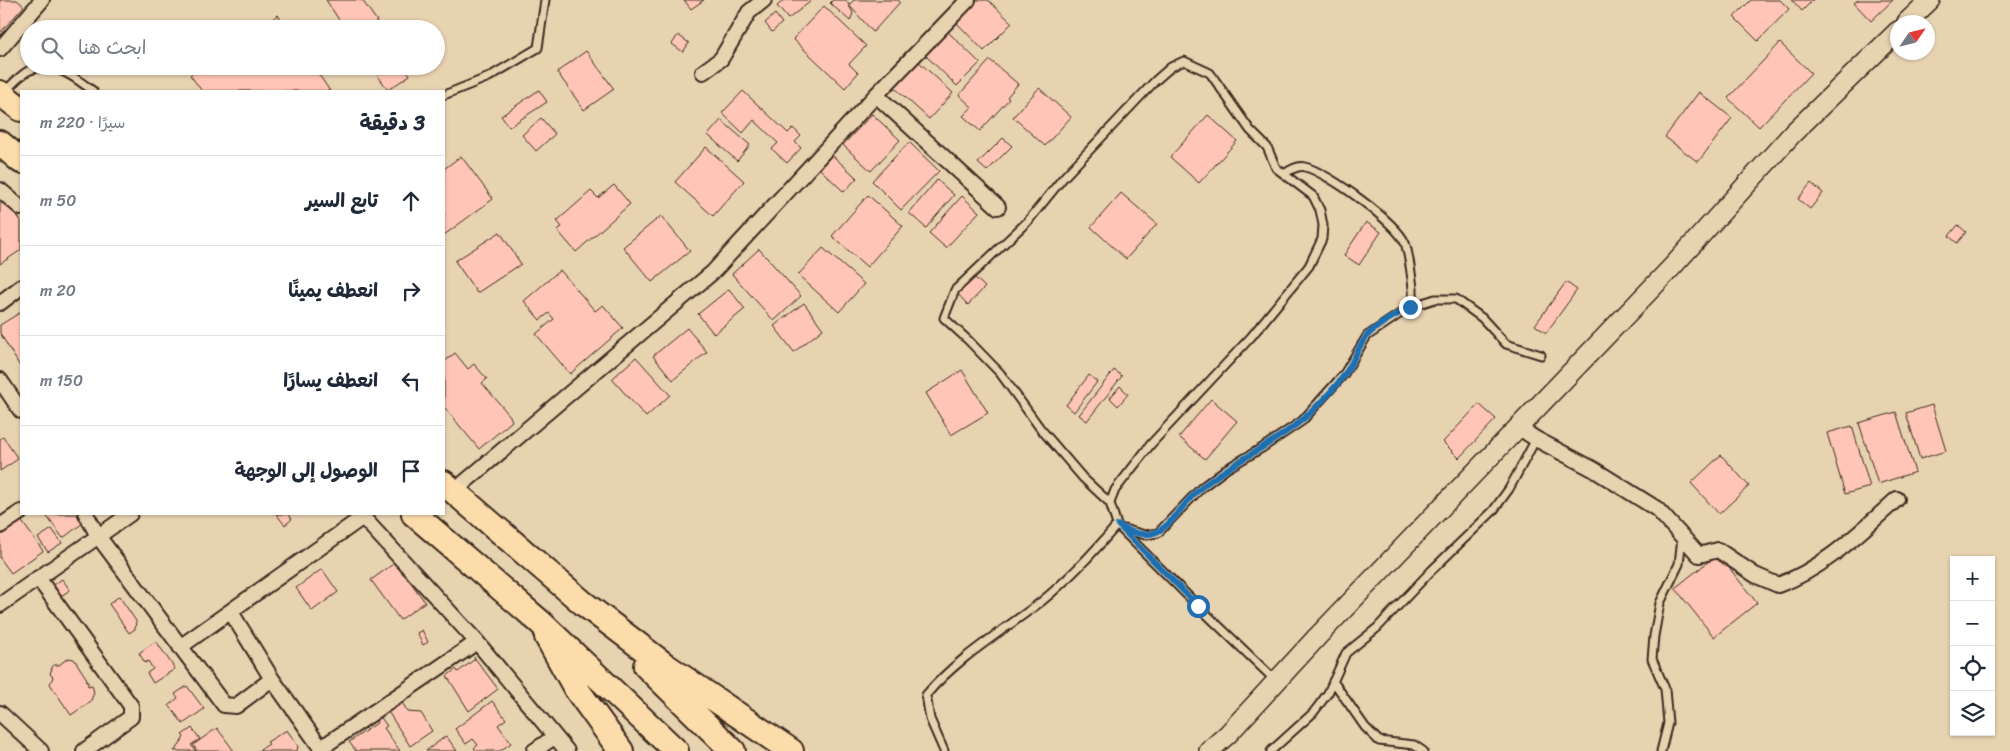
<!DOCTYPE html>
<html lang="ar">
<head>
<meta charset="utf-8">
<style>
  :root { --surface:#fff; --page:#f6f6f7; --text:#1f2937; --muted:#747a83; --line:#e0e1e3 }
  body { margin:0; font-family:Sriracha,"Playpen Sans Arabic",sans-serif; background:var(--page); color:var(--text); direction:rtl }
  .controls { position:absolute; right:15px; bottom:15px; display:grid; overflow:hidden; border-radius:0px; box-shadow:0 1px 4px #0004 }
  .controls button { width:45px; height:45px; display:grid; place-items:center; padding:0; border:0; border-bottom:1px solid var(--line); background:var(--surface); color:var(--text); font:25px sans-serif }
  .compass { position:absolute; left:1890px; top:15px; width:45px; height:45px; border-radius:50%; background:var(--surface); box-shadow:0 1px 4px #0004; rotate:55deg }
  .stop { position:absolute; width:15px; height:15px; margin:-11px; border:4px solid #1f6fb2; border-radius:50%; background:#fff }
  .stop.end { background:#1f6fb2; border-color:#fff; box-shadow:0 1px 5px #0008 }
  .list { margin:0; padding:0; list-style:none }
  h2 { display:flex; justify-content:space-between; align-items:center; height:65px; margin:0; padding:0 20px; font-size:21px }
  h2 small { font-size:16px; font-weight:400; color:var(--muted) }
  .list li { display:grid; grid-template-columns:32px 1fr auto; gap:15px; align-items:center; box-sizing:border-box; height:90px; padding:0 20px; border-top:1px solid var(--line) }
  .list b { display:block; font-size:19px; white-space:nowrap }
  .list em { font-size:16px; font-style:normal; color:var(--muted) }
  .icon { flex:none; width:28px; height:28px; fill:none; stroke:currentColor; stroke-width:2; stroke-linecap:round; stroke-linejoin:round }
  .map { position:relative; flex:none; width:2010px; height:751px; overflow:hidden; direction:ltr }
  .search { position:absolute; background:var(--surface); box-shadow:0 1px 4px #0004; left:20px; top:20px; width:425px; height:55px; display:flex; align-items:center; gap:12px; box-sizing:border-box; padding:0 18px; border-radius:28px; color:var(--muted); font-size:19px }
  .panel { position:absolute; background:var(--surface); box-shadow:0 1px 4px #0004; left:20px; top:90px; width:425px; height:425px; border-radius:0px; direction:rtl }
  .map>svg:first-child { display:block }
  .building { fill:#ffc5b6; stroke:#3b2a1e }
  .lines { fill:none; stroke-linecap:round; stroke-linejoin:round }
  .lane-casing { stroke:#3b2a1e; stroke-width:11 }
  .street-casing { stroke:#3b2a1e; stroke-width:18 }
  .secondary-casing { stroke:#3b2a1e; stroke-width:22 }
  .highway-casing { stroke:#3b2a1e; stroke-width:28 }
  .lane { stroke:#e8d3b1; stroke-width:7 }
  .street { stroke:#e8d3b1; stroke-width:14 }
  .secondary { stroke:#e8d3b1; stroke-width:19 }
  .highway { stroke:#fddcac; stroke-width:24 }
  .route { stroke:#1f6fb2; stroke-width:6 }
</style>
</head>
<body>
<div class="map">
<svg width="2010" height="751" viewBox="0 0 2010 751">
  <rect width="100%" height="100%" fill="#e8d3b1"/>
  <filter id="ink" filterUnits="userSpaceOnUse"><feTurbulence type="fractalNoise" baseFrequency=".02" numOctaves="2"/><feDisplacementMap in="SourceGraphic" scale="10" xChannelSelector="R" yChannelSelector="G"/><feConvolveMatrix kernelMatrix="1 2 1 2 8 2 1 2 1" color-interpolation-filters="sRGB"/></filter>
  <g filter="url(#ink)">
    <!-- building -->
    <path class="building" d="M0,0H17L24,6L0,33Z
      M326,0H362L377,21L366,29H345Z
      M684,0H704L691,9Z
      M784,0H810L811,1L788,19L777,6Z
      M833,0H846L853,13L850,21L830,3Z
      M854,0H898L900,2L873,32L849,5Z
      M972,0H988L1012,23L984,51L953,19Z
      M1751,0H1780L1789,9L1758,41L1734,17Z
      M1792,0H1813L1802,11Z
      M1858,0H1893L1871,21L1854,3Z
      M824,6L866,46L849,64L858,73L845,88L793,39Z
      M775,14L782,23L772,32L765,23Z
      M278,15L288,29H258Z
      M947,31L980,63L957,86L924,54Z
      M678,35L689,43L683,52L672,44Z
      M1780,43L1811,73L1759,127L1728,98Z
      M586,51L614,89L584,110L557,72Z
      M990,60L1018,84L1007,97L1009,99L980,131L963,116L972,107L959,95Z
      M918,61L953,93L929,119L894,87Z
      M203,66H313L330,91H202L190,75Z
      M371,66H404L410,75L388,90Z
      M1039,88L1071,117L1045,146L1013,117Z
      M539,90L547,102L509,127L501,116Z
      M743,91L788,133L793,128L801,136L795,142L801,148L787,163L772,149L778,143L754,120L743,133L722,113Z
      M1699,92L1732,118L1698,162L1665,137Z
      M872,114L900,140L871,171L843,145Z
      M1208,115L1237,141L1199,183L1170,157Z
      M541,118L555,134L536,151L522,135Z
      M721,120L750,145L737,161L708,135Z
      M1003,138L1012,146L987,171L978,163Z
      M909,142L939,171L901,210L872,181Z
      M706,147L744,181L713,216L675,182Z
      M832,155L857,178L844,192L820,169Z
      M461,156L493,199L444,235V169Z
      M937,180L954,195L926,228L909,213Z
      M1811,183L1823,193L1810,209L1798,199Z
      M614,185L630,204L576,252L557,230L562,227L557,221L591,191L598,198Z
      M1121,193L1157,224L1126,259L1091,227Z
      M868,195L903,226L867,267L832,236Z
      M962,196L979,212L946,248L929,233Z
      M7,200L21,221V250L0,264V205Z
      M661,216L690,251L652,282L623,247Z
      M1366,222L1381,232L1359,265L1344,255Z
      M1958,225L1966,232L1957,243L1949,236Z
      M500,232L521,264L477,293L455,261Z
      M823,248L864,284L839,312L798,275Z
      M759,249L801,296L774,321L732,274Z
      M560,270L595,311L603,305L623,328L570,374L536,334L554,319L549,313L540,320L524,301Z
      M973,276L985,287L968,305L957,293Z
      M1566,282L1577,290L1546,333L1535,325Z
      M729,289L745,309L714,334L698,314Z
      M804,303L823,329L794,352L774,326Z
      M21,312V368L0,333V325Z
      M687,328L707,352L673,380L653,356Z
      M455,353L468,369L474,364L487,379L482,383L510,416L512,421L479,449L444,407V362Z
      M636,357L670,395L646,417L612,379Z
      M962,370L988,413L951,435L926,393Z
      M1114,370L1122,376L1087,421L1079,415Z
      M1089,375L1097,382L1074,412L1066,405Z
      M1120,386L1128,394L1118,406L1110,398Z
      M1211,399L1237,421L1205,459L1179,437Z
      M1479,404L1496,419L1459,458L1443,442Z
      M1932,405L1946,451L1920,459L1906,413Z
      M1896,412L1915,472L1878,484L1859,423Z
      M1852,426L1870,487L1845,494L1827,433Z
      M3,437L18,459L0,471V439Z
      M1721,455L1749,486L1719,514L1691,483Z
      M45,514H77L83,523L63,538Z
      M276,514H288L292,519L285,525Z
      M18,516L43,551L11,573L0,558V529Z
      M52,529L62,543L48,552L38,538Z
      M1718,554L1757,603L1714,637L1675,588Z
      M396,562L425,602L400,620L371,580Z
      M322,569L338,592L312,611L296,588Z
      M62,579L70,590L61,596L54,585Z
      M119,596L136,621L135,629L129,633L109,604Z
      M422,630L428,642L423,645L417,633Z
      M156,641L175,669L153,683L147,673L153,669L148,661L145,663L139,653Z
      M474,657L498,689L469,711L447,676L456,669L458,672L475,659Z
      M68,658L74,659L87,679L86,682H88V686L92,685L94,693L90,702L71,715L50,684L53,677L50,674L53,665H59Z
      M187,686L204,709L183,724L169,705L178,698L175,694Z
      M401,701L408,712L421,713L432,731L410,746L387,710Z
      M492,701L506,719L498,725L511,743L500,751H477L474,748L478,745L473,739L466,744L455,729Z
      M379,715L387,726L384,728L400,751H356L349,742L377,723L374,718Z
      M192,728L200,739L191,745L196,751H174L179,746L184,737L182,735Z
      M217,728L234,751H197L193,745Z
      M287,730L298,746L297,751H258L269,744L267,742Z
      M446,736L457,751H426Z"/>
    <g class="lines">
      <defs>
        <path id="lane" d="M4,92C11,86 19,76 28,71C53,59 74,77 93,91
          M444,95L489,77L538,48L545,0
          M1284,174C1290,170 1298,165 1305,167C1327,172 1396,222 1405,243C1408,250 1414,288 1413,296C1413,299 1411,303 1410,307
          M1110,503L1083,478L1040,428L1000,373L969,341L944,318L955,290L1028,221L1063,178L1155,81L1171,67L1184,61L1210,73L1250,130L1267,147L1276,168L1313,196L1320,210L1323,225L1322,239L1309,266L1251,337L1151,444L1115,490L1110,503L1117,525L1198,606L1276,681
          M1124,529L1145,535L1158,533L1201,488L1226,469L1262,448L1302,421L1344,374L1367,336L1410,307L1435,299H1456L1482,318L1506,344L1541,355
          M1333,681L1365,727L1379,741L1414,745L1423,751
          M944,751L930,719L926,695C958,657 1003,631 1042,601C1070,578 1094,552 1117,525
          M1271,751L1313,713L1328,693L1346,653L1377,628L1432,570L1493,511L1509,489L1536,439
          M1661,751L1668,723L1665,689L1652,659L1654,636L1660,603L1679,564L1682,537"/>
        <path id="street" d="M0,49L42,0
          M703,72L721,59L749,12L764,0
          M876,95L998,207
          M0,190L21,208
          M0,303L21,287
          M0,380L21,411
          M1518,427L1536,439L1593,469L1657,509L1699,555L1718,550L1755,575L1778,585C1824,569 1861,531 1897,499
          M453,492L713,272L876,95L968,0
          M86,514L98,536L224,705L236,706L272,679
          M360,514L477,642L567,751
          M0,526L21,512
          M38,578L131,706V717L84,751
          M0,605L130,514
          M231,612L272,679L323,751
          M180,647L363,517
          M0,713L41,751
          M321,748L477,642
          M534,751L554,737"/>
        <path id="secondary" d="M1907,22L1930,0
          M1209,751L1228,734L1317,637L1672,267L1793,133L1898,31"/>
        <path id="highway" d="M0,93L21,109
          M0,143L21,161
          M444,483L583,603L666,666L791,751
          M414,514L540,622L676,751
          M547,637L575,687L621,751
          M646,666L733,751"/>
      </defs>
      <!-- lane casing -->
      <use href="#lane" class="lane-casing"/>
      <!-- street casing -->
      <use href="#street" class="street-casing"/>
      <!-- secondary casing -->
      <use href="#secondary" class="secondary-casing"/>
      <!-- highway casing -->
      <use href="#highway" class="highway-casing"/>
      <!-- lane -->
      <use href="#lane" class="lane"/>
      <!-- street -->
      <use href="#street" class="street"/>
      <!-- secondary -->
      <use href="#secondary" class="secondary"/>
      <!-- highway -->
      <use href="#highway" class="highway"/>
    </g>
  </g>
  <g class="lines" filter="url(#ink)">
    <!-- route -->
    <path class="route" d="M1198,606L1118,525C1165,553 1171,512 1202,487C1233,462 1270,446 1301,421C1313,411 1336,387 1345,374C1353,362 1358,348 1366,337C1375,326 1397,314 1410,307"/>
  </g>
</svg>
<div class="controls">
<button>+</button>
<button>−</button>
<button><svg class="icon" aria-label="locate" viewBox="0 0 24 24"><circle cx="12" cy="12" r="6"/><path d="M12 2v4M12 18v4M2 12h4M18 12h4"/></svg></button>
<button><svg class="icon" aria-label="layers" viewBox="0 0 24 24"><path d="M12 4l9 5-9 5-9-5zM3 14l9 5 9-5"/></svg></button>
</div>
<svg class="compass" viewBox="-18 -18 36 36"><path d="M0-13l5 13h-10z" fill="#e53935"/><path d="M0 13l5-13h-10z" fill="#747a83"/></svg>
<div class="stop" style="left:1198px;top:606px"></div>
<div class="stop end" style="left:1410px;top:307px"></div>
<div class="search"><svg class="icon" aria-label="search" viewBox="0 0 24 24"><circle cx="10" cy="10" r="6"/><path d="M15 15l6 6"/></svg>ابحث هنا</div>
<section class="panel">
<h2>3 دقيقة<small>سيرًا · 220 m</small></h2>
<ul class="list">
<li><svg class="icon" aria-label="ahead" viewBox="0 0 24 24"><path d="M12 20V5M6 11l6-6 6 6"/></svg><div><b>تابع السير</b></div><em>50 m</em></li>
<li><svg class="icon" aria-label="right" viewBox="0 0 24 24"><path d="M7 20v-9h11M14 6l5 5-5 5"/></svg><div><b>انعطف يمينًا</b></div><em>20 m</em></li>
<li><svg class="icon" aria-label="left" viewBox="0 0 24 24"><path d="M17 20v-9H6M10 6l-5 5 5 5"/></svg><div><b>انعطف يسارًا</b></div><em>150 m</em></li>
<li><svg class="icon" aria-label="arrive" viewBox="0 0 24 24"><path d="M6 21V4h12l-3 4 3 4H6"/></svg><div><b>الوصول إلى الوجهة</b></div></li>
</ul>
</section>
</div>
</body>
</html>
